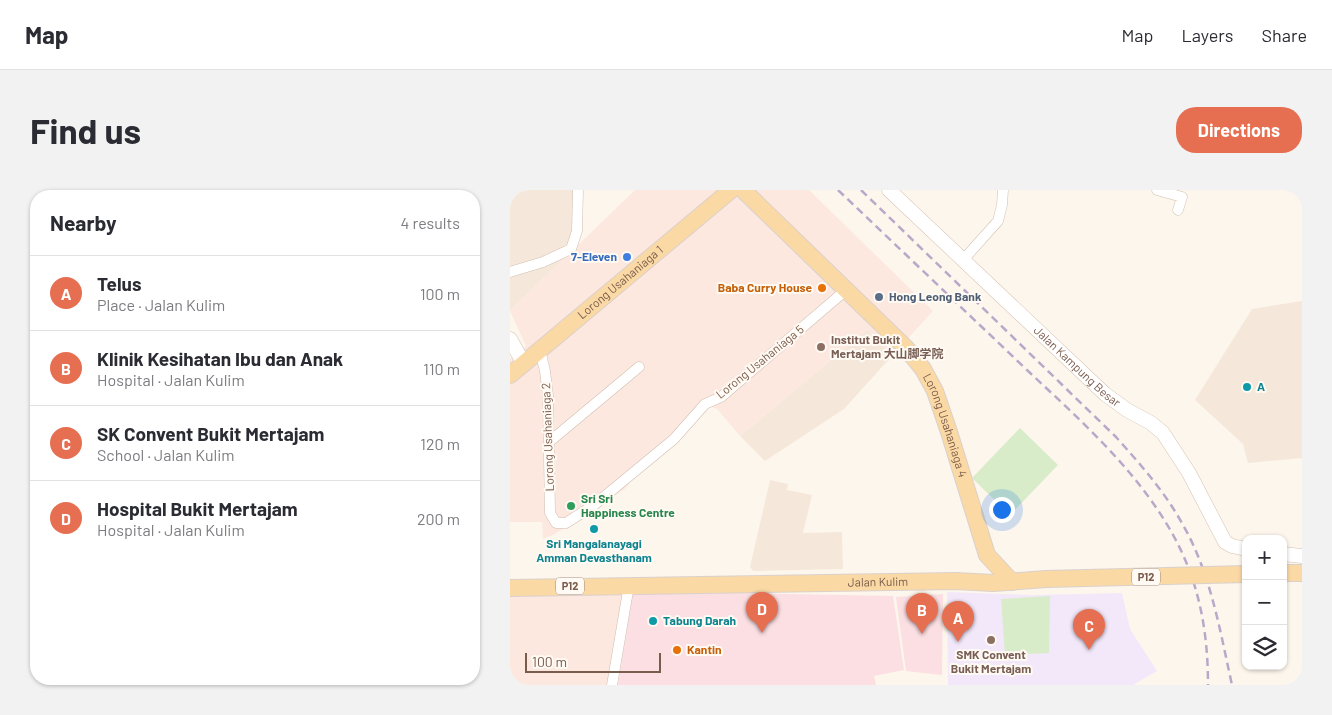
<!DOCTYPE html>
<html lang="en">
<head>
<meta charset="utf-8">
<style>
  :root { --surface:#fff; --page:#f2f2f3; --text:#2b2b33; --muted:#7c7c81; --line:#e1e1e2; --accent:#e76f51 }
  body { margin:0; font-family:Barlow,"Noto Sans SC",sans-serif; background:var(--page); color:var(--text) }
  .controls { position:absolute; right:15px; bottom:15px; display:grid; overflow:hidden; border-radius:10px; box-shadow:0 1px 4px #0004 }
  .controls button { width:45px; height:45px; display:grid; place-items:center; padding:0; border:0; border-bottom:1px solid var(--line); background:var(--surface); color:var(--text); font:25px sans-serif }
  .scale { position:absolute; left:15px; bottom:12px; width:136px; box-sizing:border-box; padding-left:5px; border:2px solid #7a5c4d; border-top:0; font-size:14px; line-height:18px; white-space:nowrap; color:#7a5c4d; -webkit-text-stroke:4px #fffaf3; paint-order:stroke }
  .you { position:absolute; left:491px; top:319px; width:18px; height:18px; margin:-12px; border:4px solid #fff; border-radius:50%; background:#1a73e8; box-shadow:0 0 0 8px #1a73e833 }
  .badge { display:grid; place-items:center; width:32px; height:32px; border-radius:50%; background:var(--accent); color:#fff; font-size:16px; font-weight:700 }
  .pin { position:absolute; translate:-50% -41px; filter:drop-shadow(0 1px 2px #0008) }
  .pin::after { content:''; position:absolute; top:26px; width:18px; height:15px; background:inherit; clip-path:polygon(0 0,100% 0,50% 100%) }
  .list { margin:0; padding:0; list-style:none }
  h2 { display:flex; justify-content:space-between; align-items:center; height:65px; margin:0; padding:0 20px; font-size:21px }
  h2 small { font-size:16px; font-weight:400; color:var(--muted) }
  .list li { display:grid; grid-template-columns:32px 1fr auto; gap:15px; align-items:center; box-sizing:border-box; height:75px; padding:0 20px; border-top:1px solid var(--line) }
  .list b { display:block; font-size:19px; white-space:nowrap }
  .list p { margin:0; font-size:16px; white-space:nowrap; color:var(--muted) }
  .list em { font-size:16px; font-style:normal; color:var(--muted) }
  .icon { flex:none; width:28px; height:28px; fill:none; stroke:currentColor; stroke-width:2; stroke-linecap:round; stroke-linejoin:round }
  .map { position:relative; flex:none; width:792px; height:495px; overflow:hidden; border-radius:20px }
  header { display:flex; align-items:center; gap:30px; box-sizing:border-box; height:70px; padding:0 25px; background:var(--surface); border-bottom:1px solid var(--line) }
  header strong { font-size:24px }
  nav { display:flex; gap:28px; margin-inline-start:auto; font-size:18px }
  .intro { display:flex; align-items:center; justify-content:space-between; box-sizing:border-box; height:120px; padding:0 30px }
  h1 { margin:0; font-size:35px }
  .button { padding:12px 22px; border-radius:20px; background:var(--accent); color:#fff; font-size:18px; font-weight:700 }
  main { display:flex; gap:30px; padding:0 30px }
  aside { flex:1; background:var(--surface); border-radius:20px; box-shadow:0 1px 4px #0004 }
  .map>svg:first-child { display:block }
  .residential { fill:#f5e8da }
  .commercial { fill:#fde8e0 }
  .education { fill:#f3e8fa }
  .medical { fill:#fbdfe3 }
  .green { fill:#d8ecc9 }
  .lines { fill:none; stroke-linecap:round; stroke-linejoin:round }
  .street-casing { stroke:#d1beb0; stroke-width:11 }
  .secondary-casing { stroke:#d6c0b0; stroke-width:15 }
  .primary-casing { stroke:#dad1cd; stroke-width:18 }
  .street { stroke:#fff; stroke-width:10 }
  .secondary { stroke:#fff; stroke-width:14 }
  .primary { stroke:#fbd9a5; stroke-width:16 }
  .rail { stroke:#b9a8c9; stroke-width:2.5; stroke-dasharray:8 5; stroke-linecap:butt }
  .primary-bridge-casing { stroke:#dad1cd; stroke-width:18; stroke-linecap:butt }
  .primary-bridge { stroke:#fbd9a5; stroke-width:16 }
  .shop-dot { fill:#3f7fe0; stroke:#fffaf3; stroke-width:2 }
  .food-dot { fill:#e8710a; stroke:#fffaf3; stroke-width:2 }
  .service-dot { fill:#5c6f8a; stroke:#fffaf3; stroke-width:2 }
  .education-dot { fill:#8d6e63; stroke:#fffaf3; stroke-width:2 }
  .culture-dot { fill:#0f9aa8; stroke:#fffaf3; stroke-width:2 }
  .leisure-dot { fill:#2e9e5b; stroke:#fffaf3; stroke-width:2 }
  .labels { text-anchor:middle; stroke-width:4; stroke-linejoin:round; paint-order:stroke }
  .shield { fill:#fffaf3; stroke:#a28b7f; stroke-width:1 }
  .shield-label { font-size:11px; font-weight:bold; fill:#7a5c4d }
  .shop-label { font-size:12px; font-weight:bold; fill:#366cbe; stroke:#fffaf3; text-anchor:end }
  .street-label { font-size:12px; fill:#7a5c4d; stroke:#fffaf3 }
  .food-label { font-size:12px; font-weight:bold; fill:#c56008; stroke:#fffaf3; text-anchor:end }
  .service-label { font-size:12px; font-weight:bold; fill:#4e5e75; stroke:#fffaf3; text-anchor:start }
  .education-label { font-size:12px; font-weight:bold; fill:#785e54; stroke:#fffaf3; text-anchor:start }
  .culture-label { font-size:12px; font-weight:bold; fill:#0d838f; stroke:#fffaf3; text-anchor:start }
  .leisure-label { font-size:12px; font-weight:bold; fill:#27864d; stroke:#fffaf3; text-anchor:start }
</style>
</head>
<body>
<header>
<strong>Map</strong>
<nav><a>Map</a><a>Layers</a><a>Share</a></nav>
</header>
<div class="intro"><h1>Find us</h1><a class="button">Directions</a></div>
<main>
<aside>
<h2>Nearby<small>4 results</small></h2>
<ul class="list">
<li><span class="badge">A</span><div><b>Telus</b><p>Place · Jalan Kulim</p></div><em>100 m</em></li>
<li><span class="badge">B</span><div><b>Klinik Kesihatan Ibu dan Anak</b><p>Hospital · Jalan Kulim</p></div><em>110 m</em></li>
<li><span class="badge">C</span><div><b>SK Convent Bukit Mertajam</b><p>School · Jalan Kulim</p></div><em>120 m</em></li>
<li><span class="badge">D</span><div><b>Hospital Bukit Mertajam</b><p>Hospital · Jalan Kulim</p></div><em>200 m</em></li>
</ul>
</aside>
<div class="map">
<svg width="792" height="495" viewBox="0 0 792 495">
  <rect width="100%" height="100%" fill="#fdf6ec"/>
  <!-- residential -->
  <path class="residential" d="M0,0H66L65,58L0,121Z
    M792,111V268L738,273L733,254L685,210L742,119Z
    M358,139L381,167L334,219L255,271L230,246Z
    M260,290L278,294L277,300L302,305L293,343L332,342L333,379L243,381L240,377Z"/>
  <!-- commercial -->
  <path class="commercial" d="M125,0H299L423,121L381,167L358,139L230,246L207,219L199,216L168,252L121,291L116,298L45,344L33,349L32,332H0V169L16,156L0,121Z
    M123,401L108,495H0V403Z"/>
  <!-- education -->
  <path class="education" d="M437,402L524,405L612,403L620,439L647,481L623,495H438Z"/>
  <!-- medical -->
  <path class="medical" d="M123,401L383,406L394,480L364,486L366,495H108Z
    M433,404L432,485L396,481L386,407Z"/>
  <!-- green -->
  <path class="green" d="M510,238L548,275L500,325L462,288Z
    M540,406L539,463L495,465L491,409Z"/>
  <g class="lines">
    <defs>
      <path id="street" d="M647,0L672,7L668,20
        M453,70L488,31L492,15L493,0
        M0,82L33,72L61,59L67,41L68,0
        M30,160L35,181L38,206L40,323L46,333H56L84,315L164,249L195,214L211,207L336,100
        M39,252L129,177
        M102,495L119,395"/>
      <g id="secondary">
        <path id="s1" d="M379,0L595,204L617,220L641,233L653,243L679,283L715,352L722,356L736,359"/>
        <path d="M0,149L14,174"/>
        <path d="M773,364L792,366"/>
      </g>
      <g id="primary">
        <path id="s2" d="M233,0L396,158L413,179L425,201L439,242L477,365L502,392"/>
        <path id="s3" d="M0,185L221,0"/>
        <path d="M773,383H792"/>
        <path id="s4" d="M0,398L446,391L483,393L536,389"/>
      </g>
    </defs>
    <!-- street casing -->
    <use href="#street" class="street-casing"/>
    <!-- secondary casing -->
    <use href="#secondary" class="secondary-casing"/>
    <!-- primary casing -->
    <use href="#primary" class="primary-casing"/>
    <!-- street -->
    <use href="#street" class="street"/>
    <!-- secondary -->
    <use href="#secondary" class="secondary"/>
    <!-- primary -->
    <use href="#primary" class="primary"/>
    <!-- rail -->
    <path class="rail" d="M328,0C391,60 454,120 517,180C569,229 626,279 662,343C689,391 698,441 698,495
      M351,0L606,247C631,275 655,302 673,335C701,384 710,441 722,495"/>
    <defs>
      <path id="primary-bridge" d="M536,389L736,384"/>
    </defs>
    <!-- primary-bridge casing -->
    <use href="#primary-bridge" class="primary-bridge-casing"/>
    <!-- primary-bridge -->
    <use href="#primary-bridge" class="primary-bridge"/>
  </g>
  <!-- markers -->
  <circle class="shop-dot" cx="117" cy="67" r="5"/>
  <g class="food-dot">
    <circle cx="312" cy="98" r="5"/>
    <circle cx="167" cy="460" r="5"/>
  </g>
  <circle class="service-dot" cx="369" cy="107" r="5"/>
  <g class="education-dot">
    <circle cx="311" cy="157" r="5"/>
    <circle cx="481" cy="450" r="5"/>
  </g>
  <g class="culture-dot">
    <circle cx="737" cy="197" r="5"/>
    <circle cx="84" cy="339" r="5"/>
    <circle cx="143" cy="431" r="5"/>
  </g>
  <circle class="leisure-dot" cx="61" cy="316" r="5"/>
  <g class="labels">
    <!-- shield labels -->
    <g class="shield">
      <rect x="622" y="378.5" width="28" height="17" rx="4"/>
      <rect x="46" y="387.5" width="28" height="17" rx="4"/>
    </g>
    <g class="shield-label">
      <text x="636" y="391">P12</text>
      <text x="60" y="400">P12</text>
    </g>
    <!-- shop labels -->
    <g class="shop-label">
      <text x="107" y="71">7-Eleven</text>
    </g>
    <!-- street labels -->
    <g class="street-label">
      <text dy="4" stroke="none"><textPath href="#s3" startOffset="144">Lorong Usahaniaga 1</textPath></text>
      <text transform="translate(250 172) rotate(-39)" y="4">Lorong Usahaniaga 5</text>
      <text dy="4" stroke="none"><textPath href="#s1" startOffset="258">Jalan Kampung Besar</textPath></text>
      <text dy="4" stroke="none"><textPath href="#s2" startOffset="315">Lorong Usahaniaga 4</textPath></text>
      <text transform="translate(38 247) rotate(-92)" y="4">Lorong Usahaniaga 2</text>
      <text dy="4" stroke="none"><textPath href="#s4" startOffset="368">Jalan Kulim</textPath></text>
    </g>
    <!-- food labels -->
    <g class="food-label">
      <text x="302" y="102">Baba Curry House</text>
      <text x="177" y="464" text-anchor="start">Kantin</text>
    </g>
    <!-- service labels -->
    <g class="service-label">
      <text x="379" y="111">Hong Leong Bank</text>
    </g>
    <!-- education labels -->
    <g class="education-label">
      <text x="321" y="154">Institut Bukit<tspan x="321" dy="14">Mertajam 大山脚学院</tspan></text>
      <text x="481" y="469" text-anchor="middle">SMK Convent<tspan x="481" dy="14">Bukit Mertajam</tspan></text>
    </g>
    <!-- culture labels -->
    <g class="culture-label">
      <text x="747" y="201">A</text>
      <text x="84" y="358" text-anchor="middle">Sri Mangalanayagi<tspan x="84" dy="14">Amman Devasthanam</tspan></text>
      <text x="153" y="435">Tabung Darah</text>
    </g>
    <!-- leisure labels -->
    <g class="leisure-label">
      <text x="71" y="313">Sri Sri<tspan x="71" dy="14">Happiness Centre</tspan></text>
    </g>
  </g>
</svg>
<div class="controls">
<button>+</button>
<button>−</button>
<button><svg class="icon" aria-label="layers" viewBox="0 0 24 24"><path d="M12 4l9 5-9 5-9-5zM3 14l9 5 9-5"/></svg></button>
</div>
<div class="scale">100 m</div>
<div class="you"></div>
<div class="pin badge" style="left:448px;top:452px">A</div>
<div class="pin badge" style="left:412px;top:444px">B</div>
<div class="pin badge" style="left:579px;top:460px">C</div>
<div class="pin badge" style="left:252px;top:443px">D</div>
</div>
</main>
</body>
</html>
